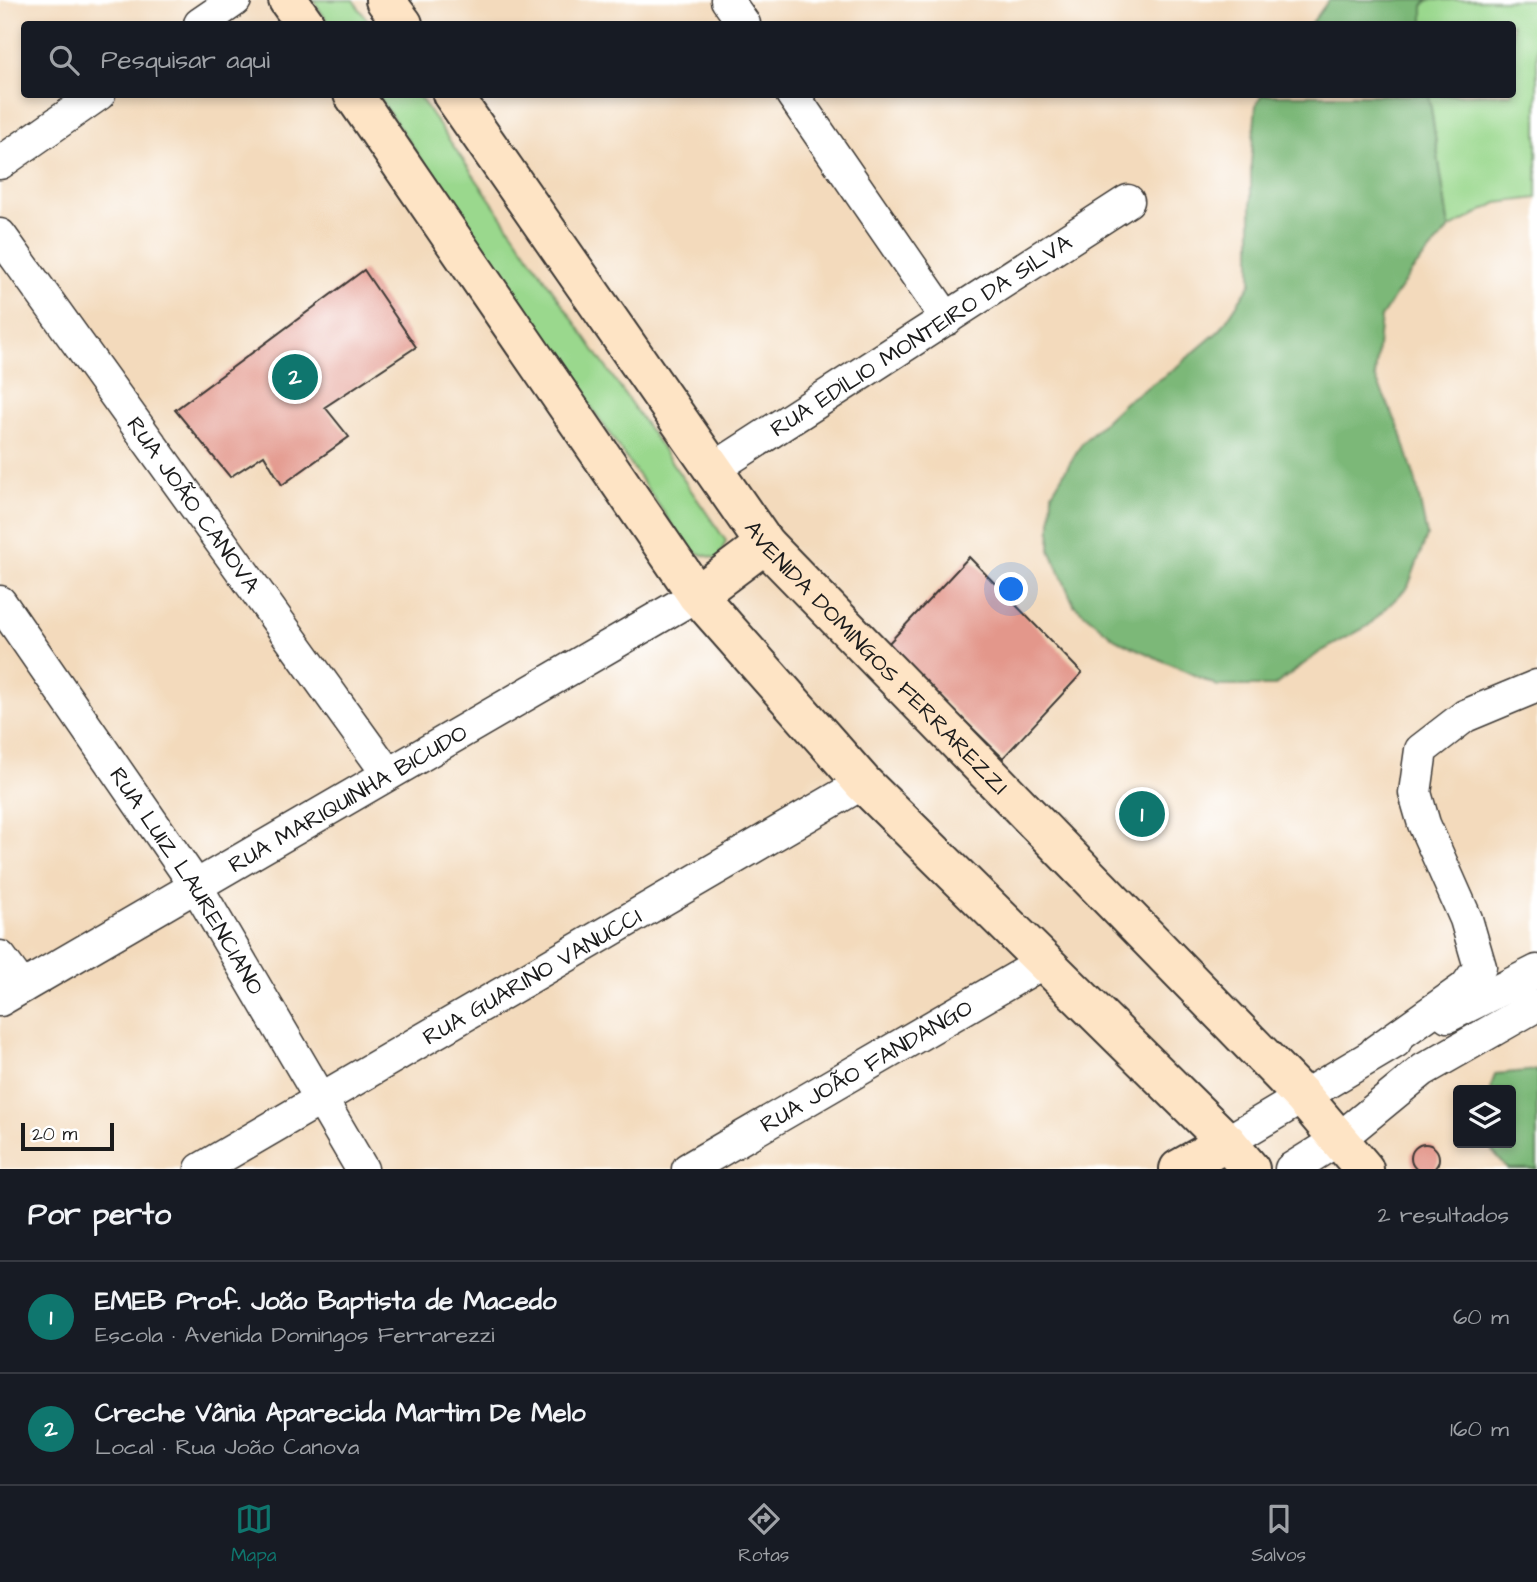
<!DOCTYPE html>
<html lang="pt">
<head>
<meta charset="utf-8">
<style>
  :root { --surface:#171b24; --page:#242831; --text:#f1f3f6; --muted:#9ea1a6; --line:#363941; --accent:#0f766e }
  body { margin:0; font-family:"Architects Daughter",sans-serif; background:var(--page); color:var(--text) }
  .controls { position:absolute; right:21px; bottom:21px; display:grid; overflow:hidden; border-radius:7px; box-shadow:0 4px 10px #0003 }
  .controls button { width:63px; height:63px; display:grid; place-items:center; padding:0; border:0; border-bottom:2px solid var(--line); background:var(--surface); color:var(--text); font:35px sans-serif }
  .scale { position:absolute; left:21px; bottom:18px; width:93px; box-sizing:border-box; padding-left:7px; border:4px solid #1c1c1c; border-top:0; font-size:19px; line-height:24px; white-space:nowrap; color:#1c1c1c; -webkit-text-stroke:5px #fff; paint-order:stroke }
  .you { position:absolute; left:1012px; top:590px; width:24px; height:24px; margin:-18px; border:5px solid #fff; border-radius:50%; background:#1a73e8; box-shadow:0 0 0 10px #1a73e833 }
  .badge { display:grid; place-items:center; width:46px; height:46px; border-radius:50%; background:var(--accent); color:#fff; font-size:23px; font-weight:700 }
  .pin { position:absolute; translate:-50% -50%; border:4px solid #fff; box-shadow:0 2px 7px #0006 }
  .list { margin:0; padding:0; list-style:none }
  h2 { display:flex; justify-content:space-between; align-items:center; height:91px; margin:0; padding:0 28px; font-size:30px }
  h2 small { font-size:23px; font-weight:400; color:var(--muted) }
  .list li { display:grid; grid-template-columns:46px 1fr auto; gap:21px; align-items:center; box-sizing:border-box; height:112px; padding:0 28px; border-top:2px solid var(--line) }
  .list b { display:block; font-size:26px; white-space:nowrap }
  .list p { margin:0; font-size:23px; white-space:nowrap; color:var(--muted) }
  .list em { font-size:23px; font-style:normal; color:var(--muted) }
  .icon { flex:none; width:38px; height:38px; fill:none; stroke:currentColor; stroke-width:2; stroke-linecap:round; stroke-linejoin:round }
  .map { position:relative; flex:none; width:1537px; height:1169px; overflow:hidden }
  .search { position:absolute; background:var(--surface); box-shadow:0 4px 10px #0003; left:21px; right:21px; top:21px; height:77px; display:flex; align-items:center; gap:18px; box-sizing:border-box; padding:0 24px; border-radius:7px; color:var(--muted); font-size:26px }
  .sheet { height:315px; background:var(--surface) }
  nav { display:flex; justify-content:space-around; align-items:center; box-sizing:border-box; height:98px; border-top:2px solid var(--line); background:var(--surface); font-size:19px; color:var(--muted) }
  nav a { display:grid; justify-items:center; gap:4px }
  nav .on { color:var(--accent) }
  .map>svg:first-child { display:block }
  .green { fill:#9ad88d; stroke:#5b7a54; stroke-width:2 }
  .forest { fill:#7bb878; stroke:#4c6a4a; stroke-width:2 }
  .building { fill:#e3978b }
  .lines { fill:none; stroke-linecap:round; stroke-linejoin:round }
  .street-casing { stroke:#3c3834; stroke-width:35 }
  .secondary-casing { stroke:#3c3834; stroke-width:42 }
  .street { stroke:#fff; stroke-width:32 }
  .secondary { stroke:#fee4c5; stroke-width:38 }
  .labels { text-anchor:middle; stroke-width:5; stroke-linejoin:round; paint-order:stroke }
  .street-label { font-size:23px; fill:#1c1c1c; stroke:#fff }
</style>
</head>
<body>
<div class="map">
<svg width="1537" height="1169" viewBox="0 0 1537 1169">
  <rect width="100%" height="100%" fill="#fff"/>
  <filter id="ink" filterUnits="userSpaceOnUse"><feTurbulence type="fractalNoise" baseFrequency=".0143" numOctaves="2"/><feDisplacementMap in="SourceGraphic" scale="14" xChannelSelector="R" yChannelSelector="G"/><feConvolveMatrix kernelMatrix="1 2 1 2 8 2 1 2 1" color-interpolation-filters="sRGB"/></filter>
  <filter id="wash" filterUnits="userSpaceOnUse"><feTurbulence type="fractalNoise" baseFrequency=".00686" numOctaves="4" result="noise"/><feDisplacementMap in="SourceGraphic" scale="28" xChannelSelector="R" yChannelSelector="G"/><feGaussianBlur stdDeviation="1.57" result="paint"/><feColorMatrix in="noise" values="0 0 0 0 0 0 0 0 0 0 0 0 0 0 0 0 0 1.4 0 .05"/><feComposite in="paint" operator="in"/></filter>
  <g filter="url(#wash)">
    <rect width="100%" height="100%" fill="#f3dabc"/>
    <!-- green -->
    <path class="green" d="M313,0H353L370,24H329Z
      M1428,0H1537V198L1497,203L1449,229L1429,95L1512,94V24H1423V6Z
      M377,95H418L726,541L718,559L690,551Z"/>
    <!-- forest -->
    <path class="forest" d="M1329,0H1428L1423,6V24H1311Z
      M1262,95H1429L1449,229L1412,271L1381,317L1375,377L1400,430L1416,482L1427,536L1408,587L1368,626L1320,652L1274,686H1218L1115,639L1074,605L1050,550L1052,493L1082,443L1125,402L1173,370L1220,330L1251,283V163L1256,105Z
      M1537,1070V1169H1508L1492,1151L1491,1143H1511V1090H1490L1495,1074Z"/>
    <g id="blocks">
      <!-- building -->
      <path class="building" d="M364,270L416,347L325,407L349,437L282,485L264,455L230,477L175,410Z
        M969,557L1082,673L1003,758L887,645Z
        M1411 1158a14 14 0 1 1 28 0a14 14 0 1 1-28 0Z"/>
    </g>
  </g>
  <g filter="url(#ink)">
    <use href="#blocks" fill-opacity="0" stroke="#3c3834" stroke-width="2"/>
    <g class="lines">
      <defs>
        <g id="street">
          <path d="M727,0L744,24"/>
          <path d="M200,24L235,0"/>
          <path d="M792,94L947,319"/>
          <path d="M0,163L99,94"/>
          <path id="s1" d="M0,235L388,774"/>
          <path id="s2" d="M715,468L1128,201"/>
          <path id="s3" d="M0,602L196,886L362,1169"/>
          <path d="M0,957L22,987"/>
          <path id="s4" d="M0,1000L697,595"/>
          <path d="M1448,1016L1537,971"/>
          <path d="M1376,1051L1466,987L1480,967L1466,919L1424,824L1415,793L1421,750L1465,716L1537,686"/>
          <path d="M1227,1142L1395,1042"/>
          <path id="s5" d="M201,1169L863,783"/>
          <path id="s6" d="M688,1169L1044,962"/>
          <path d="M1291,1169L1339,1139L1423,1070L1537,1005"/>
        </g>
        <g id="secondary">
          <path d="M288,0L305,24"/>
          <path d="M385,0L403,24"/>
          <path d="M353,94L697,595L863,783L1227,1142L1250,1169"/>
          <path id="s7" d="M452,94L765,544L1303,1097L1364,1169"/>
          <path d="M697,595L765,544"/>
          <path d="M1179,1169L1227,1142"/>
        </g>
      </defs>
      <!-- street casing -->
      <use href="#street" class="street-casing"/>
      <!-- secondary casing -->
      <use href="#secondary" class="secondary-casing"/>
      <!-- street -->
      <use href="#street" class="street"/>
      <!-- secondary -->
      <use href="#secondary" class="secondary"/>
    </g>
  </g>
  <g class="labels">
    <!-- street labels -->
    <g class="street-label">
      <text dy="8" stroke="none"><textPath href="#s2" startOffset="245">RUA EDÍLIO MONTEIRO DA SILVA</textPath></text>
      <text dy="8" stroke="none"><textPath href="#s1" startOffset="332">RUA JOÃO CANOVA</textPath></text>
      <text dy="8" stroke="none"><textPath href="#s7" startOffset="707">AVENIDA DOMINGOS FERRAREZZI</textPath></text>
      <text dy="8" stroke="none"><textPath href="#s4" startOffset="402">RUA MARIQUINHA BICUDO</textPath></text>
      <text dy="8" stroke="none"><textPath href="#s3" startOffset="336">RUA LUIZ LAURENCIANO</textPath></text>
      <text dy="8" stroke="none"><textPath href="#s5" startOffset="383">RUA GUARINO VANUCCI</textPath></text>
      <text dy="8" stroke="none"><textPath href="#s6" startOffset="206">RUA JOÃO FANDANGO</textPath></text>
    </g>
  </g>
</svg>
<div class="controls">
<button><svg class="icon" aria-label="layers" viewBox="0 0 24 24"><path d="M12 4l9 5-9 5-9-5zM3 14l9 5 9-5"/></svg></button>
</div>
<div class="scale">20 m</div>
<div class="you"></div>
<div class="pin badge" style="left:1142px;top:814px">1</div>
<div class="pin badge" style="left:295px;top:377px">2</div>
<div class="search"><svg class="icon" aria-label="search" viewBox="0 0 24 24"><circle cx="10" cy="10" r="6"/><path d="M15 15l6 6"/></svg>Pesquisar aqui</div>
</div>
<section class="sheet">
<h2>Por perto<small>2 resultados</small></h2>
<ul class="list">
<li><span class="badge">1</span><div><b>EMEB Prof. João Baptista de Macedo</b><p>Escola · Avenida Domingos Ferrarezzi</p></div><em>60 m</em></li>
<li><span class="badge">2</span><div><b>Creche Vânia Aparecida Martim De Melo</b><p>Local · Rua João Canova</p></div><em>160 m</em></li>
</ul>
</section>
<nav>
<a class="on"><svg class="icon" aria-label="map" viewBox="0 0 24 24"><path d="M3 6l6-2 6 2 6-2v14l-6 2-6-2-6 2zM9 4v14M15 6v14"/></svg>Mapa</a>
<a><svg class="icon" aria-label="directions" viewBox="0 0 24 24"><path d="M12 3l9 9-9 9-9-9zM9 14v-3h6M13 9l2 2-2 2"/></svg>Rotas</a>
<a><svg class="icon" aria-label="saved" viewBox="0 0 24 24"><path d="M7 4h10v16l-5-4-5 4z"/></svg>Salvos</a>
</nav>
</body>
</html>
